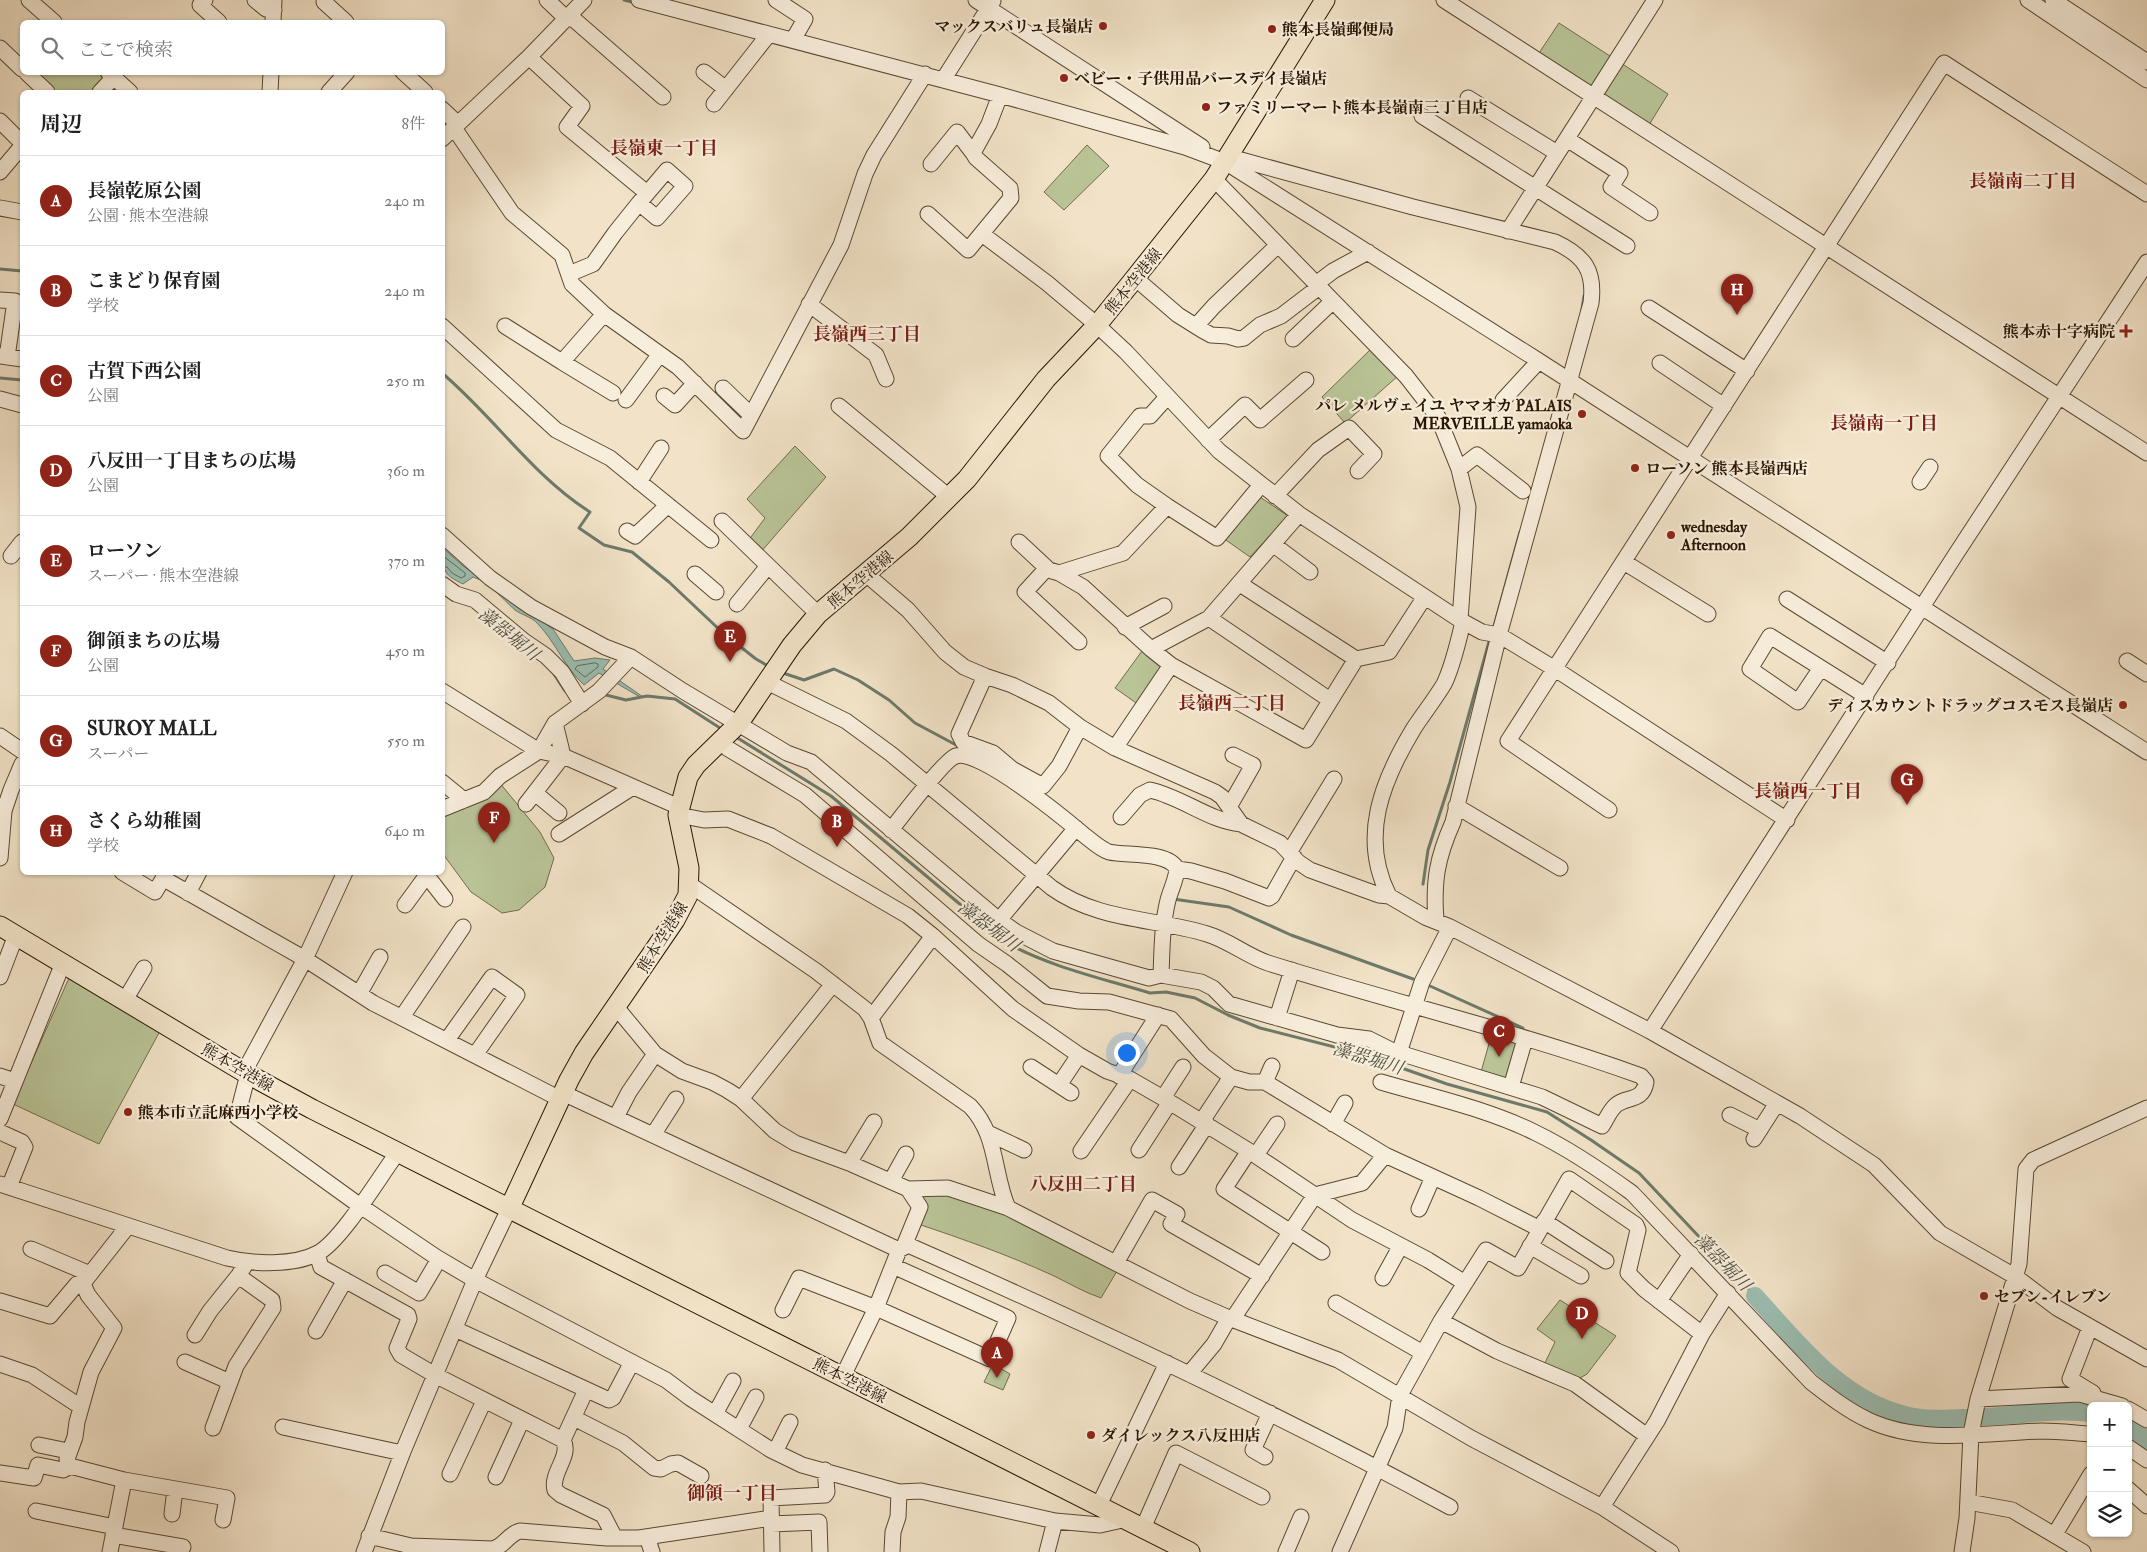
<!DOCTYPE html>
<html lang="ja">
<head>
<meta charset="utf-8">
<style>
  :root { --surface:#fff; --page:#f2f2f2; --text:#222; --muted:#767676; --line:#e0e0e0; --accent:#8f2418 }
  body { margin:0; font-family:"IM FELL Double Pica","Noto Serif JP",serif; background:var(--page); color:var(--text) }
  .controls { position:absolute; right:15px; bottom:15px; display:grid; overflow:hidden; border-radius:8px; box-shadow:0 1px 4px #0004 }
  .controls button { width:45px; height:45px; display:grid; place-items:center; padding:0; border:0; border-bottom:1px solid var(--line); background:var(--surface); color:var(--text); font:25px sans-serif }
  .you { position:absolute; left:1126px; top:1052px; width:18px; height:18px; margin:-12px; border:4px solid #fff; border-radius:50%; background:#1a73e8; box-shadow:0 0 0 8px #1a73e833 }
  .badge { display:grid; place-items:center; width:32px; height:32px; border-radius:50%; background:var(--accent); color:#fff; font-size:16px; font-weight:700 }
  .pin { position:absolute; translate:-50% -41px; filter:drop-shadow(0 1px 2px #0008) }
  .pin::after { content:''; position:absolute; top:26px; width:18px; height:15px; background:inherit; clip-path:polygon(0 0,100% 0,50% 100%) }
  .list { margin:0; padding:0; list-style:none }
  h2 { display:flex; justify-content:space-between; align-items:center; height:65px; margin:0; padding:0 20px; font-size:21px }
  h2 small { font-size:16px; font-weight:400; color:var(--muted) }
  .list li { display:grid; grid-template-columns:32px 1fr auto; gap:15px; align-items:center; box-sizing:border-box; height:90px; padding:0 20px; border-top:1px solid var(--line) }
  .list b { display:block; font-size:19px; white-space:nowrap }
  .list p { margin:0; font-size:16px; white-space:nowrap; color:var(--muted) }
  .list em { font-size:16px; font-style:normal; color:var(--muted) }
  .icon { flex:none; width:28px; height:28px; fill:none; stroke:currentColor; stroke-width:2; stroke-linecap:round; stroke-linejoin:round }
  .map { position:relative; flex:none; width:2147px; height:1552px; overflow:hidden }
  .search { position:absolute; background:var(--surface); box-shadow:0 1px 4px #0004; left:20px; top:20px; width:425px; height:55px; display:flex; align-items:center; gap:12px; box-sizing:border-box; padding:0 18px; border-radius:8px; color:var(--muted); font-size:19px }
  .panel { position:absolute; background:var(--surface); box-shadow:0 1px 4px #0004; left:20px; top:90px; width:425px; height:785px; border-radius:8px }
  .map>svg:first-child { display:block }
  .green { fill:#b9c497; stroke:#716c4c }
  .water { fill:#9bbeb2; stroke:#6d7a6b }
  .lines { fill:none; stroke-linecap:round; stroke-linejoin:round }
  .shore { stroke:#626a59; stroke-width:1 }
  .stream { stroke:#6d7a6b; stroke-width:3 }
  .river { stroke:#9bbeb2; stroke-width:18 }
  .minor-casing { stroke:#5b4832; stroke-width:17 }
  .major-casing { stroke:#291500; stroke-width:21 }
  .minor { stroke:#f7eddb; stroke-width:15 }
  .major { stroke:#f2e3c8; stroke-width:19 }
  .poi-dot { fill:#8f2418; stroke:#f7eddb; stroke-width:2 }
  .labels { text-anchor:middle; stroke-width:4.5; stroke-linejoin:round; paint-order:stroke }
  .poi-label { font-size:16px; font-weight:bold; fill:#291500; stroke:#f7eddb; text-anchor:start }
  .street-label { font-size:16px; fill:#291500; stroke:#f7eddb }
  .neighbourhood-label { font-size:18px; font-weight:bold; fill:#7a1f14; stroke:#f7eddb }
  .water-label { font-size:18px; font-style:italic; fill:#51503e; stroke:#f7eddb }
</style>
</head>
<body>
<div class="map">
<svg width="2147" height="1552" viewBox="0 0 2147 1552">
  <rect width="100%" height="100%" fill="#f2e3c8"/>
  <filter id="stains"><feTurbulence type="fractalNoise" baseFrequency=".004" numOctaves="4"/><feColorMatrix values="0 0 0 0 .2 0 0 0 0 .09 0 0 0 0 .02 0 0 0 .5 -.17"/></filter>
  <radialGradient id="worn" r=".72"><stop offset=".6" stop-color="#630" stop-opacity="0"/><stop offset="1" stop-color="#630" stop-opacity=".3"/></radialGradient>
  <!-- green -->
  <path class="green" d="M1559,23L1613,58L1592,91L1537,56Z
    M1621,63L1668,94L1649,125L1599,95Z
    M36,72L108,73L100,92H47Z
    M1087,145L1109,166L1064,210L1044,192Z
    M1372,348L1399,375L1345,423L1322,397Z
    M795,446L826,477L760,553L748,541L765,518L747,499Z
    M1257,495L1288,516L1250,557L1223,538Z
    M1142,651L1164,665L1139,705L1115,688Z
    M499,782L540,832L554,858L545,887L519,910L502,913L471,892L443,854V814Z
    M69,978L160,1031L99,1144L13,1104Z
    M1492,1033L1518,1043L1508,1078L1504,1079L1481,1072Z
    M919,1194H951L990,1207L1117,1271L1101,1298C1083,1292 1069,1283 1052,1275C1008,1255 963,1239 918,1224Z
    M1560,1300L1616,1336L1587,1374L1578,1379L1544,1365L1555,1342L1537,1329Z
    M993,1364L1010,1374L1003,1390L984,1382Z"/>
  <!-- water -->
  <path class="water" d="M443,548L463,566L553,629L574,661L595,658L610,660L603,669L643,697H640L599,673L584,685C565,668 556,643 538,624C532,617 522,615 515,610C501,598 491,583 473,577L463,584C442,574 443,570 443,548Z"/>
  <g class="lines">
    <!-- shore -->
    <path class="shore" d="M442,555L465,573V576L461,578L452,573L447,567H442
      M595,663L598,664V667L585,677L575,669L577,666Z"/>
    <!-- stream -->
    <path class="stream" d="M624,0L636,3
      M0,269L22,271
      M1582,309L1584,296
      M442,373C494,417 533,476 590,512L579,528L604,545L632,552L669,582L723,633L756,659L770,667
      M0,378L22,380
      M1493,630L1520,532
      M780,672L804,680L834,669L858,680L889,700L915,723L958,746
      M554,674L565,691
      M606,695L626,700L647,696L675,699L720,728
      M736,737L831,796L1005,942C1050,967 1101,978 1150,993L1166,992L1195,998L1228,1015L1260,1028L1362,1054L1447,1084L1547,1112L1591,1140L1639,1173L1755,1296
      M1423,884L1428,850L1450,782L1490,638
      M1173,899L1229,907L1291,935L1413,979
      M1430,986L1523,1028V1030"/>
    <!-- river -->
    <path class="river" d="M1755,1296C1798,1343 1840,1399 1905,1415C1924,1420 1945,1419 1965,1418
      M1984,1417C2019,1416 2055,1408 2091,1413
      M2128,1427L2147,1440"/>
    <defs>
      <path id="minor" d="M29,0L54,22
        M205,0L200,5L219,22
        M255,0L266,9L274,10
        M326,0L324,2L346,22
        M547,0L567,19
        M639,0L1000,95L1185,147L1225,162L1241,160L1413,207L1555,242C1585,256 1595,271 1591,303L1499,635L1453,822C1437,858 1433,881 1436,921
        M776,0L805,19L793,40
        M976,0L1202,147
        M1444,0L2147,453
        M2028,0L2147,80
        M2053,0L2147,62
        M570,16L663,97
        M273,22L274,0
        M0,48L22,69
        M529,57L582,106L567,127L647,193
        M26,72L47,92
        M108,72L130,92
        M403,72L425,92
        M704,72L726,89
        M943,80L993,1
        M100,92L114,77
        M270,92L271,72
        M329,92L347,72
        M1468,98L1557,153
        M714,104L769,34
        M442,109L458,124
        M1422,116L1627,246
        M0,121L22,143
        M454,128L512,213L562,255L572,284L604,314L678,367L743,431L841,245L865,174L874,155L925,74
        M442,139L529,57L584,0
        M1567,139L1620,173L1611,187L1650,213
        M1222,160L1539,361L2147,752
        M931,164L957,132L973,153
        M0,172L22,146
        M1214,179L1406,376L1438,417L1459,469L1468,507L1460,620
        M0,208L22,212
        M928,214L968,250L1011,198L1010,188L976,158L973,153L989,124L1000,95
        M1508,231L1655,0
        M982,234L1047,283L1097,325L1126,352L1219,451L1299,514L1460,620L1482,632L1499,635L1555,669L1787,820
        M569,274L593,264L615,233L639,203L657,218L685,186L667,170L639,203
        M1135,278L1178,315L1202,330L1211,335L1228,336L1238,339L1244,338L1260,325L1281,316L1319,287
        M1316,284L1333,271L1368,252
        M0,300L15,301L7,357
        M809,304L876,355L886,379
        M1649,308L1747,371
        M442,326L556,430L610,458L711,540
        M505,326L562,362L604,314
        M1196,326L1214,306L1278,245
        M1293,339L1333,301
        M0,356L22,359
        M562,362L613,393
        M1660,363L1724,406
        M723,388L751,415
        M664,396L675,405L695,383
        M0,399L22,405
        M626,400L660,354
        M1503,400L1539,361
        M839,406L949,497
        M1208,440L1245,405L1260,420L1306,380
        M1459,469L1477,455L1523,491
        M639,482L661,448
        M1920,482L1930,467
        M1275,496L1318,450L1349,428L1374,454L1358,471
        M1167,506L1137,485L1108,456L1140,416H1150L1167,397
        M722,521L818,614
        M627,531L635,536L668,505
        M442,535L490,578L531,607L605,647L631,657L683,691L787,753L811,762L999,920L1016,932L1053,951L1149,978L1161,975L1201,982L1213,988L1229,1004L1337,1035L1369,1039L1393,1051L1542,1097L1602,1126C1606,1120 1610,1110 1616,1105C1627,1096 1643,1102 1646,1082L1641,1076C1519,1032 1392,1002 1268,963C1247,956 1228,940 1207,934C1155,918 1098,921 1052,888L891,754L846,721L767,682
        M1019,542L1049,570L1059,573L1083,587L1151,649
        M1274,545L1310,572
        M11,556L22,542
        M1624,562L1708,614
        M1047,568L1025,592L1079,642
        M1059,573L1123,553L1167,506L1217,538L1261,485
        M695,574L716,592
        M866,574L908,610L945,652L964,667L985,676L1012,685L1049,703L1080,727L1115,748L1215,792L1222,797L1241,824L1280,843L1298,862L1310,870L1379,895L1389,896L1425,917L1450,927L1650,1031L1800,1116L1874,1165L1940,1233L2016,1277L2057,1308L2147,1359
        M442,584L456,594L475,600L524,641L546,656L562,672L582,704
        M1240,584L1356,659
        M1787,599L1888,663
        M737,604L768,566
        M1209,618L1299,514
        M1125,627L1164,606
        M2127,661L2147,674
        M1171,665L1151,649L1209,618L1330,700
        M1821,668L1798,702L1750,669L1770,636L1866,696
        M985,676L959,734L963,742L993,753L1012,769L1043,786L1059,766L1080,727
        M442,691L539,751L563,756L679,807
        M0,736L22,751
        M727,748L805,795L978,944L1007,964L1047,996L1079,1001L1109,1002L1171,1019L1204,1056L1231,1077
        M1115,748L1171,665L1306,740L1356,659L1389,652L1424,598
        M442,782L464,800
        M535,793L559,813
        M526,804L563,756L555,723
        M1456,806L1560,868
        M1229,807L1253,765L1233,755
        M442,809L484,792L500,776L539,751L555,723L599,691L631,657
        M1609,810L1508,741L1944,63L2147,194
        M678,815L704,820L728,819L771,836L908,916L933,936L1013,1009L1079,1055L1107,1071L1130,1079L1163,1098L1249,1151L1352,1220L1428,1260L1465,1283
        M1121,817L1140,795L1150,790C1182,797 1209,821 1241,824
        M891,830C901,817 945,759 956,756C979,748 1065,819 1084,835C1092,841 1100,849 1109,852C1127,856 1168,851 1177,869C1176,880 1171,889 1168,900C1162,924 1162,950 1161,975
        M559,834L633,787
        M1290,851L1334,779
        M0,858L4,811L11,790L22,764
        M1177,869L1191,871L1225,881L1269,898L1272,896L1294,857
        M122,872L155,892L164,877
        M163,872L166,880L305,959L373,1003L560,1099
        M424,872L445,899
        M689,884L816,971L865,1009L871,1018L880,1043L970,1106C998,1135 993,1174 1008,1208L1190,1301L1229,1318L1338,1360L1471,1438L1602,1507L1671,1552
        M188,893L199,872
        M1389,896C1359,837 1382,781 1414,728C1424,713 1435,699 1444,684C1453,666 1458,642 1463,622
        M405,905L427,875
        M999,920L1076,828
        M0,977L16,935
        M359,994L380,957
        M125,1000L144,968
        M616,1007L655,1054L682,1071L712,1082L727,1090L741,1099L775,1131L795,1143L849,1163L908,1189L948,1188L1008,1208
        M402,1017L463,927
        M871,1018L933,936
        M1277,1018L1292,970
        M1650,1031L1956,554L2147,262
        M447,1040L492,977L517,995L475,1055
        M1399,1053L1422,982L1450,927
        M1031,1067L1071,1093
        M244,1072L305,959L345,872
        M248,1074L237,1117L359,1205L436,1257L475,1280L666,1380L690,1398L771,1450L802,1465L899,1492L921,1491L1055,1521L1100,1525L1127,1519
        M0,1076L15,1081
        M1119,1076L1158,1015
        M1265,1082L1272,1066
        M1381,1082C1432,1097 1488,1109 1536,1133C1569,1149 1603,1172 1632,1193L1811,1382C1829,1396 1847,1410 1868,1420C1921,1445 1985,1433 2041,1431C2058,1431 2075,1433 2091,1434
        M1059,1085L1079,1055
        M1511,1087L1525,1039
        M563,1093L899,1250
        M1163,1098L1183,1067
        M741,1099L833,984
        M1730,1115L1760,1130
        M616,1117L629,1092L655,1054
        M0,1119L63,963
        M1202,1121L1231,1077L1249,1082H1265L1385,1155
        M1333,1124L1345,1103
        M0,1132L22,1142L25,1147L9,1187
        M988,1133L1024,1150
        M653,1135L676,1099
        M1754,1139L1777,1103
        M1139,1150L1170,1102
        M1081,1151L1130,1079
        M1249,1151L1224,1189L1322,1252
        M1256,1155L1277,1124
        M849,1163L874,1122
        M1179,1167L1207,1124
        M891,1181L906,1154
        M0,1184L227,1258C253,1264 294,1266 318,1253C342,1240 380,1176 398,1152
        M1419,1209L1433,1177
        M1544,1221L1606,1261
        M904,1246L920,1207L908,1189
        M1530,1246L1581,1276
        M31,1249L90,1274
        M317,1254L321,1267L408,1315L409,1319L397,1348L401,1355L435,1375L563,1440C572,1456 550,1473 555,1490L561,1495L603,1515L615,1538
        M1116,1263L1152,1200L1177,1214L1171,1224L1262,1276
        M385,1273L419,1293L439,1259
        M1383,1278L1400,1247
        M0,1301L50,1316L77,1284L84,1281
        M1659,1301L1691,1254
        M1336,1303L1423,1353
        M783,1310L799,1278L876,1308L990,1359L1008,1318L893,1266
        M1232,1320L1315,1195L1362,1183L1385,1155L1479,1198L1540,1229
        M1441,1321L1497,1351L1575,1384L1647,1436
        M2090,1327L2070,1379L2093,1393
        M455,1329L609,1400L613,1398L632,1362
        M316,1331L345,1280
        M195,1335L210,1311L239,1275
        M185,1362L230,1382
        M0,1364L32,1375L81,1407
        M1189,1374L1214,1344L1229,1318
        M843,1376L876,1308L899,1250L908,1245C1092,1326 1274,1411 1450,1507
        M1978,1399L2080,1394L2122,1406
        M2128,1409L2147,1420
        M715,1414L733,1381
        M574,1418L623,1443L654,1468L661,1469L671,1464L678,1463L701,1476
        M283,1427L402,1453
        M213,1428L236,1366L273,1308L272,1300L240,1277V1273L247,1262
        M739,1429L756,1397
        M563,1440L586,1390
        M39,1445L68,1451
        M2128,1447L2147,1460
        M775,1452L790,1422
        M1265,1457L1253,1450L1270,1413
        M0,1473L34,1478L38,1465L63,1470L70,1466
        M450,1474L484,1401
        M496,1477L522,1420
        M124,1480L70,1466L67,1459L75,1437L77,1422L91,1372L114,1328L88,1295L83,1284L87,1278L128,1226
        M2128,1489L2147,1506
        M1968,1502L2012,1510L2083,1552
        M1099,1505L1167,1363
        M1602,1507L1657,1421L1702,1334L1728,1293
        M36,1511L115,1527
        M172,1514L175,1489
        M771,1524L819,1522L820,1552
        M1143,1528L1176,1453L1262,1497
        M2055,1534L2091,1474
        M113,1535L183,1547
        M369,1536L411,1546L492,1549C504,1547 508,1534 520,1531L607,1538H639L771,1518
        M647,1537L652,1552
        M110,1552L124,1480L227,1498L223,1520
        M364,1552L404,1449L475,1280L510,1207
        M772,1552L771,1498L825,1495L827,1492L825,1470
        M892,1552L893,1532L898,1517L899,1492
        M1047,1552L1055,1521
        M1286,1552L1301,1517
        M1340,1552L1395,1428L1400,1395L1441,1321L1486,1250L1518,1268L1569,1179L1636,1225L1638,1230L1628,1273L1644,1289L1702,1334
        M1962,1552L1967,1518L1971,1434L1978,1399L2019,1264L2026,1169L2033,1160L2147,1108"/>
      <path id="major" d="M0,926L244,1072L312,1109L1190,1552
        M510,1207L569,1080L584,1053L675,920L688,895L689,868L678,815L688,777L696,765L739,723L792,645L818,614L909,537L967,479L1046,379L1097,325L1135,278L1214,179L1325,0"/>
    </defs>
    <!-- minor casing -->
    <use href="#minor" class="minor-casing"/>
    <!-- major casing -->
    <use href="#major" class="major-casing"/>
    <!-- minor -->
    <use href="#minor" class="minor"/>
    <!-- major -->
    <use href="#major" class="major"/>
  </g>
  <!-- markers -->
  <g class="poi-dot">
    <circle cx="1103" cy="26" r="5"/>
    <circle cx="1272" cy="29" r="5"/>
    <circle cx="1064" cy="78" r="5"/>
    <circle cx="1206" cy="107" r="5"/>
    <path d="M2123.5 323.5h5v5h5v5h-5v5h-5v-5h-5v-5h5z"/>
    <circle cx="1582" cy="414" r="5"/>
    <circle cx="1635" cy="468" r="5"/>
    <circle cx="1671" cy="535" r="5"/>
    <circle cx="2123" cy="705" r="5"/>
    <circle cx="128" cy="1112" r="5"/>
    <circle cx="1984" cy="1296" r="5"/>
    <circle cx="1091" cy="1435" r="5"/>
  </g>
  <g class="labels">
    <!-- poi labels -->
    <g class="poi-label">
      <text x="1093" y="32" text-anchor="end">マックスバリュ長嶺店</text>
      <text x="1282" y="35">熊本長嶺郵便局</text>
      <text x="1074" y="84">ベビー・子供用品バースデイ長嶺店</text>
      <text x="1216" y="113">ファミリーマート熊本長嶺南三丁目店</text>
      <text x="2115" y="337" text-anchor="end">熊本赤十字病院</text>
      <text x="1572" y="411" text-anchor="end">パレ メルヴェイユ ヤマオカ PALAIS<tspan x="1572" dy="18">MERVEILLE yamaoka</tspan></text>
      <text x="1645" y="474">ローソン 熊本長嶺西店</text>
      <text x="1681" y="532">wednesday<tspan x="1681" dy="18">Afternoon</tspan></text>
      <text x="2113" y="711" text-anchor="end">ディスカウントドラッグコスモス長嶺店</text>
      <text x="138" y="1118">熊本市立託麻西小学校</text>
      <text x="1994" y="1302">セブン-イレブン</text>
      <text x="1101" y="1441">ダイレックス八反田店</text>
    </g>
    <!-- street labels -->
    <g class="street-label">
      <text transform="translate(1133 281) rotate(-51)" y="6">熊本空港線</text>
      <text transform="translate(860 579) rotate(-40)" y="6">熊本空港線</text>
      <text transform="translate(662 937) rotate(-58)" y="6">熊本空港線</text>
      <text transform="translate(238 1067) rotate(30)" y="6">熊本空港線</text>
      <text transform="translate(850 1380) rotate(27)" y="6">熊本空港線</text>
    </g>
    <!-- neighbourhood labels -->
    <g class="neighbourhood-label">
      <text x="664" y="154">長嶺東一丁目</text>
      <text x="2023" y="187">長嶺南二丁目</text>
      <text x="867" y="340">長嶺西三丁目</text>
      <text x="1884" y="429">長嶺南一丁目</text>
      <text x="1232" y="709">長嶺西二丁目</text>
      <text x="1808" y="797">長嶺西一丁目</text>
      <text x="1083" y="1190">八反田二丁目</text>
      <text x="732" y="1499">御領一丁目</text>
    </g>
    <!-- water labels -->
    <g class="water-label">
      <text transform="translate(509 634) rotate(39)" y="6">藻器堀川</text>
      <text transform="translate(989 926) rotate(37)" y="6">藻器堀川</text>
      <text transform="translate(1368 1058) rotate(17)" y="6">藻器堀川</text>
      <text transform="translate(1723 1262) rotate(46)" y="6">藻器堀川</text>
    </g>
  </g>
  <rect width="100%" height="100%" filter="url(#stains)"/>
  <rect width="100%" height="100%" fill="url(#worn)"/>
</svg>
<div class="controls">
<button>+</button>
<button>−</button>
<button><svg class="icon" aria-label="layers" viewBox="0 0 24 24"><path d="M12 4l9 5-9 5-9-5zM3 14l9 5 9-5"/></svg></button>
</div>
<div class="you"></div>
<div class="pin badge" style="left:997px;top:1378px">A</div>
<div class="pin badge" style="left:837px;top:847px">B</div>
<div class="pin badge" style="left:1499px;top:1057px">C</div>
<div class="pin badge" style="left:1582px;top:1339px">D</div>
<div class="pin badge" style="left:730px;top:662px">E</div>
<div class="pin badge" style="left:494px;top:843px">F</div>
<div class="pin badge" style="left:1907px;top:805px">G</div>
<div class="pin badge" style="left:1737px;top:315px">H</div>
<div class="search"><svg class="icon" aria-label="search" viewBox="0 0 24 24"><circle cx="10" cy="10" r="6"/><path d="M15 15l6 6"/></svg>ここで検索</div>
<section class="panel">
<h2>周辺<small>8件</small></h2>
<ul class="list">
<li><span class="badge">A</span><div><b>長嶺乾原公園</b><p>公園 · 熊本空港線</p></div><em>240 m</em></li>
<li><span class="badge">B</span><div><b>こまどり保育園</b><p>学校</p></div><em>240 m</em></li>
<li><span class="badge">C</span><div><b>古賀下西公園</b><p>公園</p></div><em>250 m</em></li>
<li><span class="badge">D</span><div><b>八反田一丁目まちの広場</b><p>公園</p></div><em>360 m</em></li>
<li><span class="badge">E</span><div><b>ローソン</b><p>スーパー · 熊本空港線</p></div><em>370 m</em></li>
<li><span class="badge">F</span><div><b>御領まちの広場</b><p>公園</p></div><em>450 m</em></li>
<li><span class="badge">G</span><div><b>SUROY MALL</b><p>スーパー</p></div><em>550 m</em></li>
<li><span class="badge">H</span><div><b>さくら幼稚園</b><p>学校</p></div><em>640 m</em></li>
</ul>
</section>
</div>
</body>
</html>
